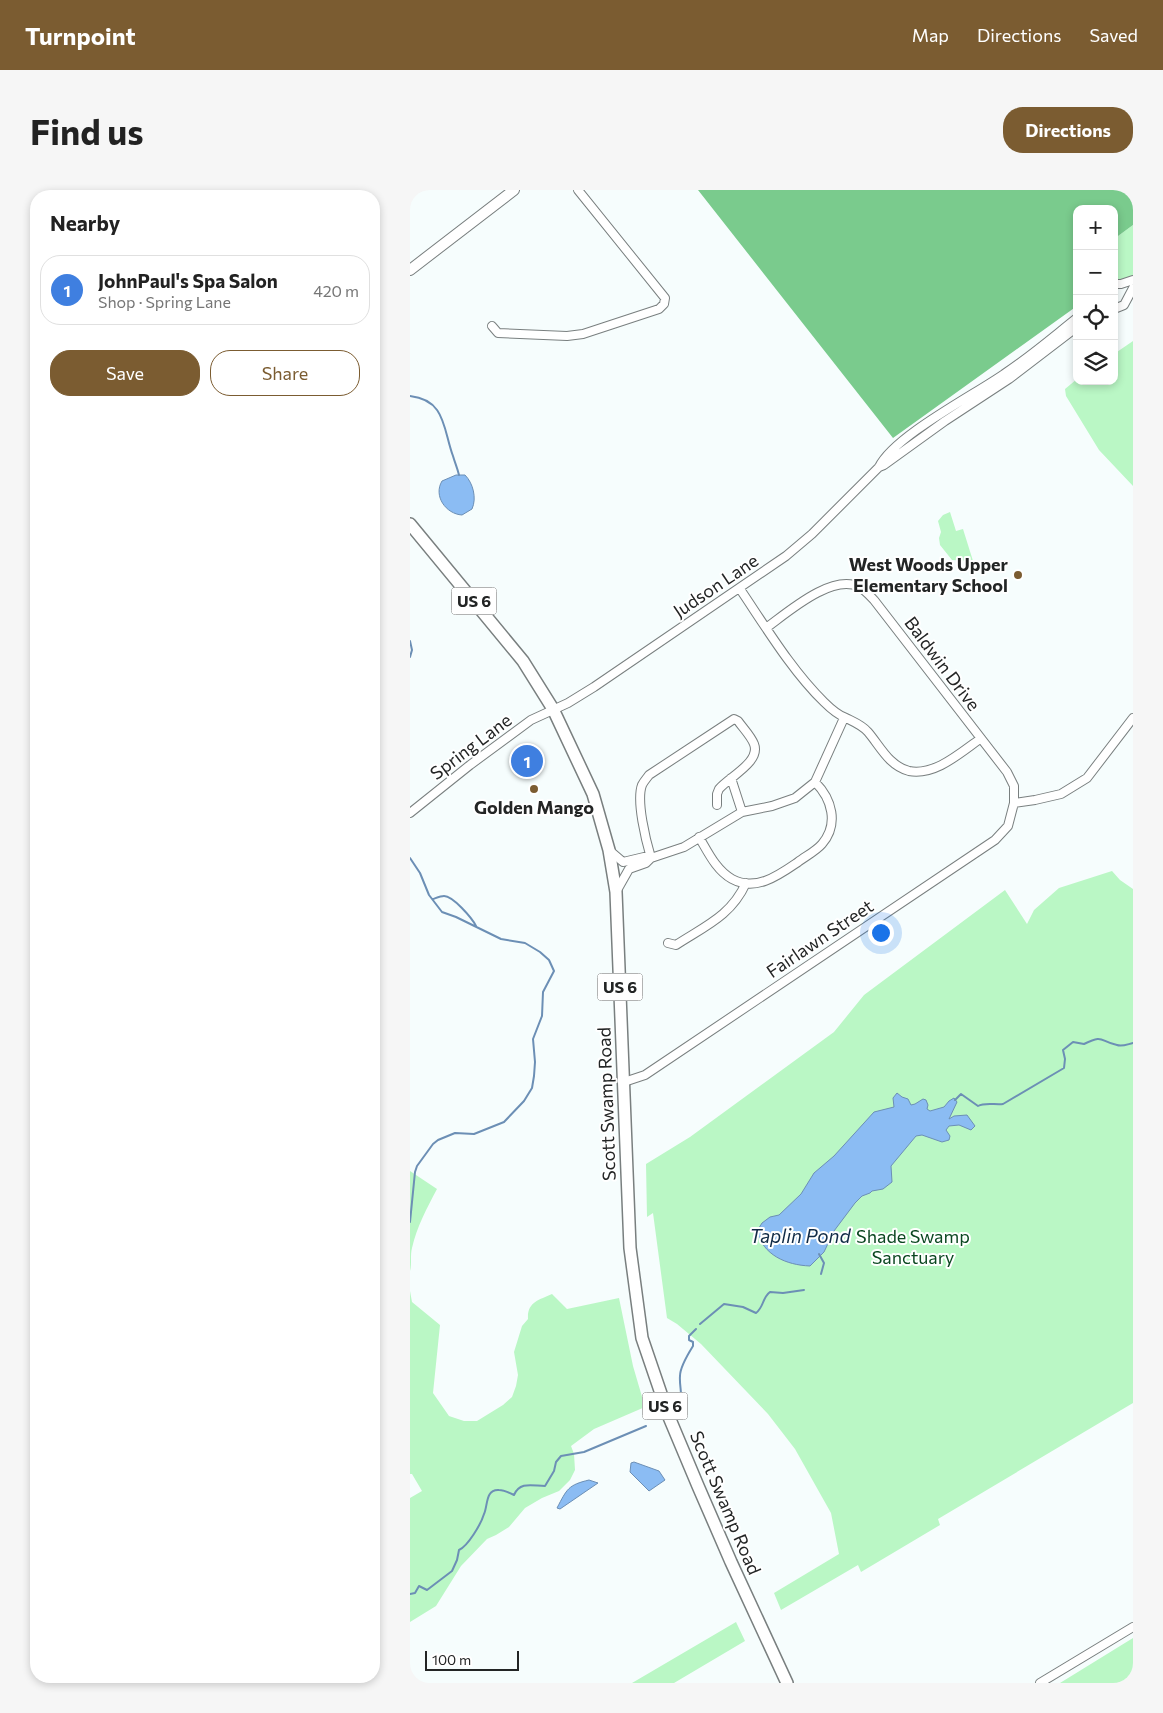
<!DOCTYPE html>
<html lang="en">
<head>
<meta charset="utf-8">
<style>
  :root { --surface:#fff; --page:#f6f6f6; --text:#222; --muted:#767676; --line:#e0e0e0; --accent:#7b5c31 }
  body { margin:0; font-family:Commissioner,sans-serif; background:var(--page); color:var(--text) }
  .controls { position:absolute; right:15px; top:15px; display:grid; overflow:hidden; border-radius:10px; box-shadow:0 2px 8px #0003 }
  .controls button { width:45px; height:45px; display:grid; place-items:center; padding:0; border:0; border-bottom:1px solid var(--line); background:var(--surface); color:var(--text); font:25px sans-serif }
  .scale { position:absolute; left:15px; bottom:12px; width:94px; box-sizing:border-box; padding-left:5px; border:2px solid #232525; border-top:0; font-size:14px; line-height:18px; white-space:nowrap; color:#232525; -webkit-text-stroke:4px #fff; paint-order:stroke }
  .you { position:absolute; left:470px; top:742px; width:18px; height:18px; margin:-12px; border:4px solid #fff; border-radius:50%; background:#1a73e8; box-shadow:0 0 0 8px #1a73e833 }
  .badge { display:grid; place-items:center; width:32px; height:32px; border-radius:50%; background:var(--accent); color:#fff; font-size:16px; font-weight:700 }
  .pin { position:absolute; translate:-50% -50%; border:2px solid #fff; box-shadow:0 1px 5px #0006 }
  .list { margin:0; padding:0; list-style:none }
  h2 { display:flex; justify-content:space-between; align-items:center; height:65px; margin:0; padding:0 20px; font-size:21px }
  h2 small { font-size:16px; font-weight:400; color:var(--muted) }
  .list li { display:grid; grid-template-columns:32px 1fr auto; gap:15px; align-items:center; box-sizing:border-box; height:70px; margin:0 10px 10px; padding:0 10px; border:1px solid var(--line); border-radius:20px }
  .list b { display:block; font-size:19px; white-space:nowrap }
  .list p { margin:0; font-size:16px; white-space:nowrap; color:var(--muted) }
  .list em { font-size:16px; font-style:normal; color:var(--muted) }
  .actions { display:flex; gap:10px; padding:15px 20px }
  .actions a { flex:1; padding:11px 0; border:1px solid var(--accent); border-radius:20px; text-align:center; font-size:18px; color:var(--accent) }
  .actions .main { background:var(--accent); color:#fff }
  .icon { flex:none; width:28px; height:28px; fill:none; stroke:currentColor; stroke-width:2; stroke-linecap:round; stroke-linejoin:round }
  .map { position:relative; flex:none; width:723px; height:1493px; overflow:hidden; border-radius:20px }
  header { display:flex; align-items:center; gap:30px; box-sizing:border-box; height:70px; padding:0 25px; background:var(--accent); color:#fff }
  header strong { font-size:24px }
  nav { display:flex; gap:28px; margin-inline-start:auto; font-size:18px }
  .intro { display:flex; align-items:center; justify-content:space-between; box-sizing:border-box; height:120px; padding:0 30px }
  h1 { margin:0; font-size:35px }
  .button { padding:12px 22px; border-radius:20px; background:var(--accent); color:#fff; font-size:18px; font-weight:700 }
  main { display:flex; gap:30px; padding:0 30px }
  aside { flex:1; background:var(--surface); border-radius:20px; box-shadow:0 2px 8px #0003 }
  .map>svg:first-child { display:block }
  .green { fill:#baf7c5 }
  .forest { fill:#7acb8d }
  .water { fill:#8bbcf3; stroke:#6c8fb5 }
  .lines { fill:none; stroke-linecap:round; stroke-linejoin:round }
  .stream { stroke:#6c8fb5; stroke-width:2 }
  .minor-casing { stroke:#797f7f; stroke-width:10 }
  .major-casing { stroke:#797f7f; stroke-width:12 }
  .highway-casing { stroke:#797f7f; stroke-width:14 }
  .minor { stroke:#fff; stroke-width:8 }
  .major { stroke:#fff; stroke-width:10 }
  .highway { stroke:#fff; stroke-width:11 }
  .poi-dot { fill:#7b5c31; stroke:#fff; stroke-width:2 }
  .labels { text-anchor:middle; stroke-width:4; stroke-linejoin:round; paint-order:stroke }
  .shield { fill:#fff; stroke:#656666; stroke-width:1 }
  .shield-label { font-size:16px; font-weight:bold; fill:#232525 }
  .poi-label { font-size:18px; font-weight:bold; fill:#232525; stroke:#fff; text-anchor:end }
  .street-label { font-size:18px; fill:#232525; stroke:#fff }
  .park-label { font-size:18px; fill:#0a4720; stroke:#fff }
  .water-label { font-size:19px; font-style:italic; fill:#112b46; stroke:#fff }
</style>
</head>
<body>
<header>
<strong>Turnpoint</strong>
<nav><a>Map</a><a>Directions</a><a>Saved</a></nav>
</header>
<div class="intro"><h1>Find us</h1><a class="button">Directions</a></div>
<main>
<aside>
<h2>Nearby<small></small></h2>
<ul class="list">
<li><span class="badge" style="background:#3f7fe0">1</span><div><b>JohnPaul's Spa Salon</b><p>Shop · Spring Lane</p></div><em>420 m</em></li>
</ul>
<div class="actions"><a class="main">Save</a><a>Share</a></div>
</aside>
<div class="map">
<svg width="723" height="1493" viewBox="0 0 723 1493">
  <rect width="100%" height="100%" fill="#f6fdfd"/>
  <!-- green -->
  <path class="green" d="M723,35V85L717,89L704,91V49Z
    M723,151V296L689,260L656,206L655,199L667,189V191H704V164Z
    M540,322L546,341L553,339L563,371L542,370L530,355L529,348L531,342L528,331L533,325Z
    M702,681L710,690L723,699V1213L528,1329L530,1335L451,1382L448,1375L371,1420L364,1403L429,1364L421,1323L385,1259L358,1224L291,1154L267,1134L257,1128L243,1023L237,1027L236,974L280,947L424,842L454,805L595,700L617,734L624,720L649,698Z
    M0,981L27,999C17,1018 7,1036 2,1058C0,1065 2,1073 0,1081Z
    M0,1101L2,1112L30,1135L23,1203L39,1226L54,1231H67L93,1215L102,1207L106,1196L108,1185L104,1162L112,1136L118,1129C117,1112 129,1110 142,1104L157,1119L209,1108L223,1176L235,1217L184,1239L161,1256L164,1264L165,1280L160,1290L149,1301L132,1308L115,1318L99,1337L86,1345L77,1349L51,1376L26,1416L0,1432V1308L12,1301L2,1284H0Z
    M326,1432L335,1451L264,1493H222Z
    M723,1448V1493H650Z"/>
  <!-- forest -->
  <path class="forest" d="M288,0H723V35L704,49V19H667V116L483,248Z"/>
  <!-- water -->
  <path class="water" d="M46,285H55C63,293 67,308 62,319L52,325C36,324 23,306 32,291Z
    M487,903L492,907L498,909L501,915L505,914L513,909L516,910L518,915L517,919L520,921L534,917L539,911L544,908L547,912L539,929L544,926L557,925L565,936L561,940L549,935L539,936L536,940L540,946L539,950L532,952L512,945L506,946L481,976L482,992L473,999L462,1001L460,1003L452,1006L445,1013L424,1041L414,1062L400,1076C376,1075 353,1065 347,1041L352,1033L360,1027L369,1025L391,1004L404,983L424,966L464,922L484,917L483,908Z
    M224,1272L249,1281L255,1290L239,1301L220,1282L221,1273Z
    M179,1290L188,1293L150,1319L147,1318C157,1299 158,1295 179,1290Z"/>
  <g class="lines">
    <!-- stream -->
    <path class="stream" d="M0,206C36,210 33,239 43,266C45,273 47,277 49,285
      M0,451L2,460L0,467
      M0,668L10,683L19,705L32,722L46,727L91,749L115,753L130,762L139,770L144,781L133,802L132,826L123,849L125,872L124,886L122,898L114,911L94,932L64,944L45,943L28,950L23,954L7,976L5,982L0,1032
      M23,709C26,708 31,706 34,706C43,706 62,728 66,736
      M545,910L551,904L568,916C575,912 585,915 593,914L654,878L655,869L653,860L663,852L674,854C694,844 689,851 707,855C712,857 718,854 723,853
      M409,1064L414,1073L411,1084
      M290,1134L314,1114L333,1117L346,1123C354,1117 352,1108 360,1102L373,1103L394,1100
      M269,1219C274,1208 269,1197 270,1186C270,1177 278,1164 283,1156V1152L279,1150V1146L286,1139
      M0,1404L5,1403L9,1396L17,1400L42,1381L47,1370L49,1360C58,1356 71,1334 74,1324C78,1316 75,1299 89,1300C94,1300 100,1303 104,1305C110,1291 123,1296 135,1296L144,1281L146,1272L151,1266L174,1262L236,1236"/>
    <defs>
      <path id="minor" d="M704,94H711L723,90
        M704,119L714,115L723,98
        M82,136L88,143L157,146L173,144L249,119L254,114L255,108L168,0
        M469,277L474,275L535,231L599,189L667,137
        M330,399C355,436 382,481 414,512C420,518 428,525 436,528C444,532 452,535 458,542C470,556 479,576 499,581C525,586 550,563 570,549
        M321,588L332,622
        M604,613L625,610L651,604L677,588L723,528
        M0,623L60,575L121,530L158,513L184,497L376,366L402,344L469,277C484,246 564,205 594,184C620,167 643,147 667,128
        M289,647C298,662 306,680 322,689C346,702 369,685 388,672C396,666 406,661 412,654C429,634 422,609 405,592
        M199,660L213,672L234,667L241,668
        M241,668C236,651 226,611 232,595C234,591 237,588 239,585L324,529L328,531C333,538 341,546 344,554C351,572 319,587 309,599L307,604V615
        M206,702L219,679L236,673L241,668L274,657L332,622L362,616L385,608L405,592L434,528
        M258,753L266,755C295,736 321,726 336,693
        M214,892L235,885L585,650L598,636L604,613V596L597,582L464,410C460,406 455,400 449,397C422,383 377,423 356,438
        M630,1493L723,1437"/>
      <path id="major" d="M0,80L104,0"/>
      <path id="highway" d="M0,334L113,471L143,519L183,604L199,660L206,702L220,1058L232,1148L259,1227L288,1296L321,1372L377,1493"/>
    </defs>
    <!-- minor casing -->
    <use href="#minor" class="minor-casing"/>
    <!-- major casing -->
    <use href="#major" class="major-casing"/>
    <!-- highway casing -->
    <use href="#highway" class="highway-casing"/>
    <!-- minor -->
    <use href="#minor" class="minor"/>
    <!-- major -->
    <use href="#major" class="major"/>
    <!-- highway -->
    <use href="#highway" class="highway"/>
  </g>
  <!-- markers -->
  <g class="poi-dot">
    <circle cx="608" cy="385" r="5"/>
    <circle cx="124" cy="599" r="5"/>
  </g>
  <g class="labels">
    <!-- shield labels -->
    <g class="shield">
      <rect x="41.5" y="397.5" width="45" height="27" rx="4"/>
      <rect x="187.5" y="783.5" width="45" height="27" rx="4"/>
      <rect x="232.5" y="1202.5" width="45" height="27" rx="4"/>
    </g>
    <g class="shield-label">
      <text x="64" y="417">US 6</text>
      <text x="210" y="803">US 6</text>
      <text x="255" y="1222">US 6</text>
    </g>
    <!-- poi labels -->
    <g class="poi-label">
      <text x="598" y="381">West Woods Upper<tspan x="598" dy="21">Elementary School</tspan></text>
      <text x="124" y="624" text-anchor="middle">Golden Mango</text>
    </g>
    <!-- street labels -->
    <g class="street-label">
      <text transform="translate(306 396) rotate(-34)" y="6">Judson Lane</text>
      <text transform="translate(532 474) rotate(53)" y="6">Baldwin Drive</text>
      <text transform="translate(61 557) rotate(-37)" y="6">Spring Lane</text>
      <text transform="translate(410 749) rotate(-34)" y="6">Fairlawn Street</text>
      <text transform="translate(197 914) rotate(-92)" y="6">Scott Swamp Road</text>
      <text transform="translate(315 1313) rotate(67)" y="6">Scott Swamp Road</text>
    </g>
    <!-- park labels -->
    <g class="park-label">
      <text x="503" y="1053">Shade Swamp<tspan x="503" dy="21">Sanctuary</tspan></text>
    </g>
    <!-- water labels -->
    <g class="water-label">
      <text x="390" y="1053">Taplin Pond</text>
    </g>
  </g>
</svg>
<div class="controls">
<button>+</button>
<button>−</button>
<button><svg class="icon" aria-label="locate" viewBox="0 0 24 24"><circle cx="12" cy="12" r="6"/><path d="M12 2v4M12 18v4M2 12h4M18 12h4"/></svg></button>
<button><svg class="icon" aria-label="layers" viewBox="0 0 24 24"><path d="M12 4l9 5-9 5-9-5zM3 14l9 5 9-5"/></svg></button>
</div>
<div class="scale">100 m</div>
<div class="you"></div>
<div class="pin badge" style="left:117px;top:571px;background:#3f7fe0">1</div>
</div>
</main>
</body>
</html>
